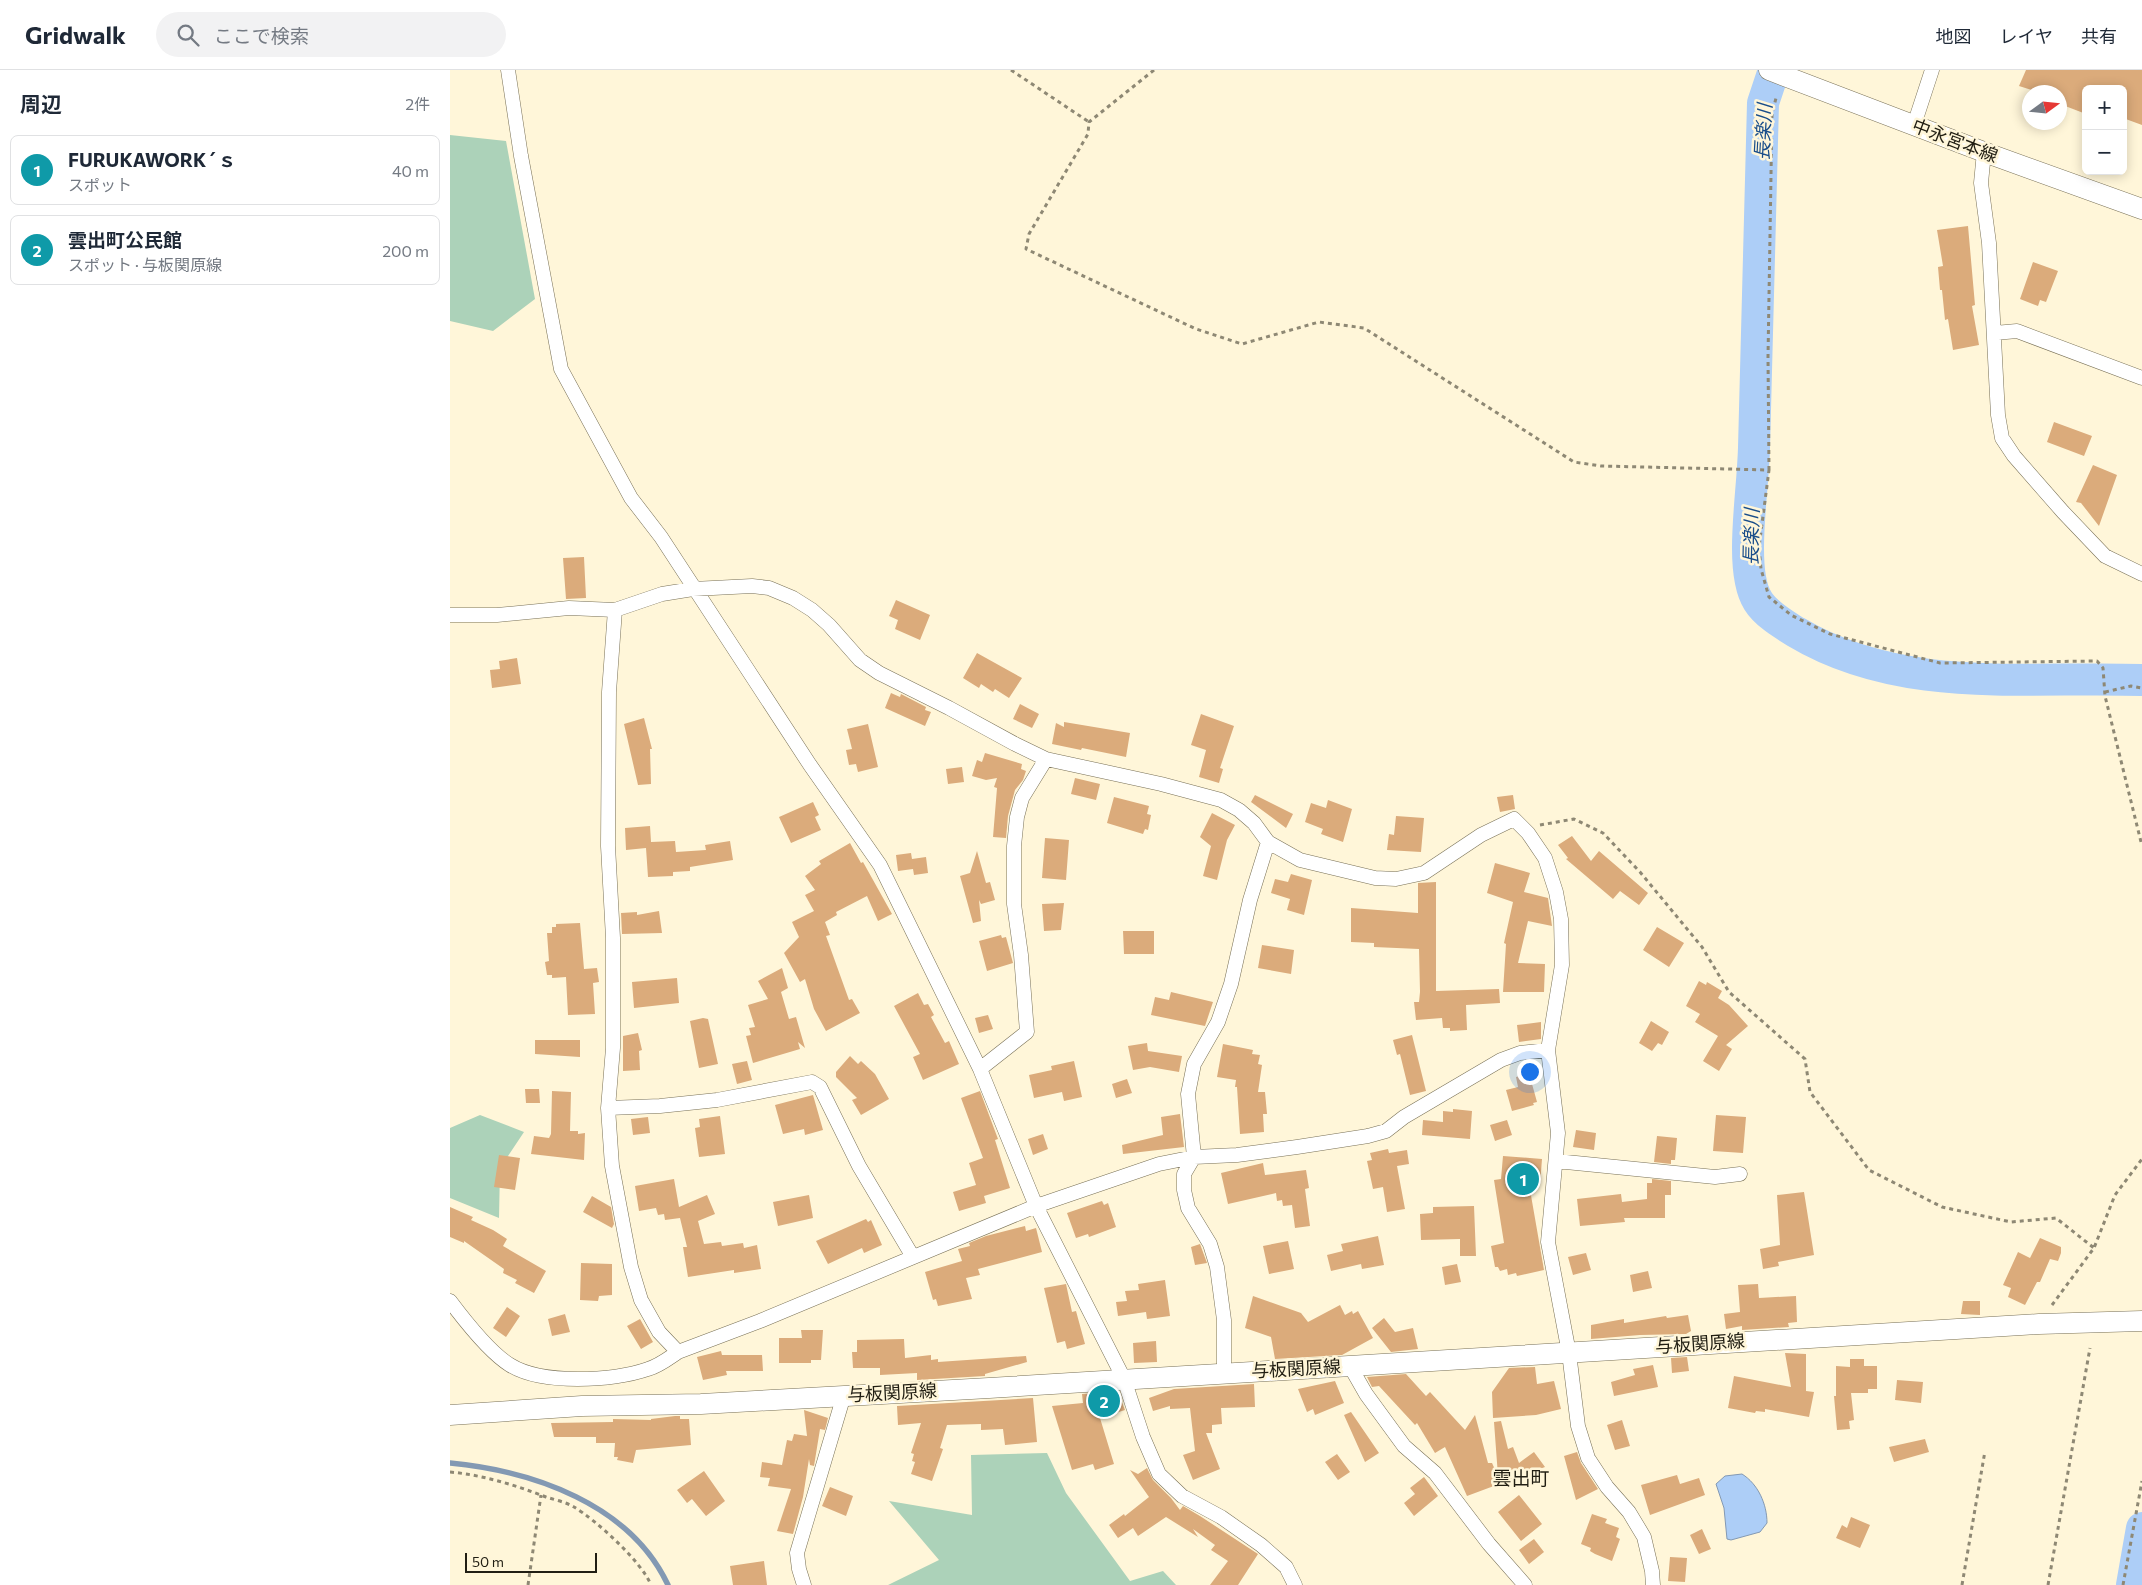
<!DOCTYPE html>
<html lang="ja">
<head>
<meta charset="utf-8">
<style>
  :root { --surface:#fff; --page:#f2f2f3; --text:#1f2937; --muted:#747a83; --line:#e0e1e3; --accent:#c26121 }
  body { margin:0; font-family:Commissioner,"Noto Sans JP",sans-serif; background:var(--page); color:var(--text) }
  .controls { position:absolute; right:15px; top:15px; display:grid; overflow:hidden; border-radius:8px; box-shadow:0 2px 12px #0003 }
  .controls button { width:45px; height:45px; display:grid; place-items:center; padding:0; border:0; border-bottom:1px solid var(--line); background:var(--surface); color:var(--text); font:25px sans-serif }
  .compass { position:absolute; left:1572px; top:15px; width:45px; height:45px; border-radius:50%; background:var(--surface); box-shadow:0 2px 12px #0003; rotate:75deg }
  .scale { position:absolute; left:15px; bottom:12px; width:132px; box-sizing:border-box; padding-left:5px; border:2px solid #211e13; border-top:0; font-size:14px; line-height:18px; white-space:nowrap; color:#211e13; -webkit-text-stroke:4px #fff6d9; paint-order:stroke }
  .you { position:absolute; left:1079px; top:1001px; width:18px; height:18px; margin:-12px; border:4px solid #fff; border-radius:50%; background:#1a73e8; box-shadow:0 0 0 8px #1a73e833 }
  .badge { display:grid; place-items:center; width:32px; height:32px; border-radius:50%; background:var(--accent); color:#fff; font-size:16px; font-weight:700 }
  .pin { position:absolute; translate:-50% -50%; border:2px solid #fff; box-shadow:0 1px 5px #0006 }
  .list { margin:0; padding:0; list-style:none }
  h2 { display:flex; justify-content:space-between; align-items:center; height:65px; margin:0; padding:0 20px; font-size:21px }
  h2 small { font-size:16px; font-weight:400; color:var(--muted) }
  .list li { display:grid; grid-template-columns:32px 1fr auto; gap:15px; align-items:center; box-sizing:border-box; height:70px; margin:0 10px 10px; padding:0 10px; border:1px solid var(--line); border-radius:8px }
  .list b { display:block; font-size:19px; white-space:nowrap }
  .list p { margin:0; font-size:16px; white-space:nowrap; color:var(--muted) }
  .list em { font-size:16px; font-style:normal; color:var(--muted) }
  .icon { flex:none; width:28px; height:28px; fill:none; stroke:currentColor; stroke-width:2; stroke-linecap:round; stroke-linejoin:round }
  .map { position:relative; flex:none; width:1692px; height:1515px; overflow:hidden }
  header { display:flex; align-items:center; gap:30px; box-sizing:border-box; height:70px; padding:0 25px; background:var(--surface); border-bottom:1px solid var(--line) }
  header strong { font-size:24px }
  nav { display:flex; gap:28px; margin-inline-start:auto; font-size:18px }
  .search { width:350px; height:45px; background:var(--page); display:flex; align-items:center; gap:12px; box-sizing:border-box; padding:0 18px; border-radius:28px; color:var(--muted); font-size:19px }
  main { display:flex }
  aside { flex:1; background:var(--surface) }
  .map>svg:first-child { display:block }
  .green { fill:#acd2b9 }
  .water { fill:#adcef7; stroke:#8399b3 }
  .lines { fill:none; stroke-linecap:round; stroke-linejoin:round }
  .stream { stroke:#8399b3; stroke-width:5.5 }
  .river { stroke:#adcef7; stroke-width:32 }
  .building { fill:#dbab7b }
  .street-casing { stroke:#797157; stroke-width:15 }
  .secondary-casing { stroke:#797157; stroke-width:21 }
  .path { stroke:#8e8874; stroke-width:3; stroke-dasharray:4 4; stroke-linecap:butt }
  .street { stroke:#fff; stroke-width:14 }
  .secondary { stroke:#fff; stroke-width:20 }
  .labels { text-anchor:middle; stroke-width:5; stroke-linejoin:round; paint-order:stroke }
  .street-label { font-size:18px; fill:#211e13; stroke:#fff6d9 }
  .water-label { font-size:19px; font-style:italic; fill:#194d8a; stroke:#fff6d9 }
  .neighbourhood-label { font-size:19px; fill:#211e13; stroke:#fff6d9 }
</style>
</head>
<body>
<header>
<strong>Gridwalk</strong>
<div class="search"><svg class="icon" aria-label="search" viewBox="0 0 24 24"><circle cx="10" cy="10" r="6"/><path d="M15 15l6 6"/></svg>ここで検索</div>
<nav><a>地図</a><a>レイヤ</a><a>共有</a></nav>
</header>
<main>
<aside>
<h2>周辺<small>2件</small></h2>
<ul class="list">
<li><span class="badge" style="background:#0f9aa8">1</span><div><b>FURUKAWORK´ｓ</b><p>スポット</p></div><em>40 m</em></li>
<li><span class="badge" style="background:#0f9aa8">2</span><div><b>雲出町公民館</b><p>スポット · 与板関原線</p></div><em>200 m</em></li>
</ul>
</aside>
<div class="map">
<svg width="1692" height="1515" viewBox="0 0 1692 1515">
  <rect width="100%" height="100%" fill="#fff6d9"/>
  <!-- green -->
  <path class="green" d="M0,65L56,71L85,229L43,261L0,251Z
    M30,1045L74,1062L50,1098L49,1148L0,1128V1058Z
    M597,1383L616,1423L680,1511L713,1501L726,1515H438L489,1490L439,1431L522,1445L521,1385Z"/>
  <!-- water -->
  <path class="water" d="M1292,1404C1308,1414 1317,1434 1317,1453L1310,1462L1281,1470L1277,1469L1274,1438L1266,1414L1275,1406Z"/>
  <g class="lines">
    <!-- stream -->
    <path class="stream" d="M0,1393C83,1401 180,1434 218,1515"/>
    <!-- river -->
    <path class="river" d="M1324,0L1313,33C1311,148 1308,263 1304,378C1303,411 1298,444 1298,478C1298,493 1299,517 1308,531C1316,544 1333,554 1346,562C1451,625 1576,606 1692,610
      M1682,1515L1692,1458"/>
  </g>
  <!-- building -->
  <path class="building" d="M1576,0H1692V55L1673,48V19H1636V44L1610,34V22H1588L1569,16Z
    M1518,156L1525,235L1522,236L1529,275L1503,280L1498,249L1495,250L1492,220H1490L1488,197L1493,196L1487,160Z
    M1583,192L1608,201L1596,232L1590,230L1588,236L1570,229Z
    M1604,352L1642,366L1634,386L1597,372Z
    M1643,395L1667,405L1649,456L1631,433L1626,432Z
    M134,487L136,528L116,529L113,488Z
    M446,530L480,545L470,570L445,559L448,550L439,546Z
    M527,583L572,608L559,628L545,619L543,622L531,614L529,618L513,608Z
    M67,588L71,614L42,618L40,600L50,599L49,591Z
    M441,623L450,627L451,624L476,637L475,640L481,642L475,656L435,638Z
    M570,634L589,644L582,658L563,649Z
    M751,644L784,656L770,698L773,699L769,713L749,707L756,680L741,675Z
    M194,648L202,679H200L201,714L188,715L174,654Z
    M614,652L680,663L676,687L632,678L631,680L602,674L606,653L614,657Z
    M418,654L428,697L408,702L406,694L399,695L396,680L402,679L397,659Z
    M535,683L572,694L571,699L576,701L573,710L565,720L558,746L556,768L543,767L547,718L544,717L547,708L536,710L522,706L527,690L532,692Z
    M512,697L514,712L498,714L496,699Z
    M625,708L650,714L646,730L621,724Z
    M805,725L843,744L836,758L801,732Z
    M1063,725L1065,739L1050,742L1047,727Z
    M664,727L699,736L697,744L701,745L698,760L695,759L693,764L657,753Z
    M878,730L902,739L893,772L871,764L873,759L855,752L861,733L876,738Z
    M363,732L369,745L365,747L371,760L341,773L329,747Z
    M762,743L785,755L777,770L767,810L753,806L761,776L750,767Z
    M946,746L974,748L971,782L937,780L939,764L944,765Z
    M200,756L201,772L225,771L226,782L256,780L255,775L280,771L283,790L240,797V801L223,802V806L198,807L196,778L176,780L175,758Z
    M1122,766L1141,791L1149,781L1198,823L1189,835L1170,821L1163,829L1116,789L1118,788L1108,775Z
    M595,768L619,770L616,810L592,808Z
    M400,773L411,793L413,792L442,844L428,851L417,826L386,842L387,845L375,852L380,865L376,866L399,930L402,929L410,943L376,961L364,939L355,909L350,912L334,883L349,867L342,852L364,841L355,825L365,820L355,806L371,794L369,791Z
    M527,781L536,813L540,812L545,830L531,834L529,830L531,851L523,853L510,806L520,803Z
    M461,783L462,789L476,787L478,803L464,805L463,799L448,801L446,785Z
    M1045,793L1080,803L1074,822L1098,828L1102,856L1078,851L1068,893L1095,894L1094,922H1053L1056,874L1054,873L1063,832L1037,823Z
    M841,804L862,810L854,845L837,840L840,829L821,823L825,809L838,812Z
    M986,812V921L1049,919L1050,933L1016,935L1017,960L1000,961V958H993L992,948L966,950L964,932H969L970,922L969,879L924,877V873L901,872V838L968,843V813Z
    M614,833L611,860L594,861L592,834Z
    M209,841L212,863L172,864L171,843L187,842V845Z
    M130,853L134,899L147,898L149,912L143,913L145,944L118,945L116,907L102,908V905H97L95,892L99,891L97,863H102V857H106V854Z
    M1207,857L1234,873L1219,897L1193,880Z
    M673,861H704V884H674Z
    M551,865L552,868L556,867L563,893L537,901L529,871Z
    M812,875L844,880L841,904L808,898Z
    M332,898L338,918L331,922L339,949L346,947L355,978L348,972L350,979L303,993L296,966L301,965L299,958L305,957L298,935L318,929L308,911Z
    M227,908L229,933L184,938L182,912Z
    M1249,911L1256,915L1257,912L1272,921L1268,928L1279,935L1298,956L1276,975L1282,979L1269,1001L1253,991L1268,966L1245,952L1250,944L1236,936Z
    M721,922L763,932L755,956L701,945L705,927L719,930Z
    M468,923L474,935L478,934L484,945L481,947L495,973L499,971L509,994L473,1010L463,987L470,984L444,936Z
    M538,945L543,959L529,963L525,948Z
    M253,948L258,949L268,994L249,998L240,951Z
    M1201,951L1219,962L1212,975L1208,973L1202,981L1189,973Z
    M1091,952V969L1069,972L1067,955Z
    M188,963L192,980L189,981L190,1000L173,1001V966Z
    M962,965L976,1021L960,1025L950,984L947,985L943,970Z
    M85,970H130V987L85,984Z
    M697,973L698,981L732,986L729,1002L700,997L683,1000L678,976Z
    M773,974L803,980L802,984L810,985L808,994L812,995L808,1022H815L817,1044H813L814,1062L790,1064L787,1017H785L786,1010L767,1007Z
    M400,986L408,994L411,991L425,1004L439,1029L411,1045L402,1030L407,1028L386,1007V1002Z
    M297,991L302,1010L287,1014L282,994Z
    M624,991L632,1027L614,1031L612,1022L584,1028L579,1005L602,1000L601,996Z
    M1079,1003L1087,1032L1083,1033L1084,1035L1062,1041L1056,1020L1068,1017L1066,1007Z
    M677,1009L682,1023L666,1028L662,1014Z
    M75,1019H89L90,1033H76Z
    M102,1021L121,1022L120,1061H128V1064L135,1063L134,1090L81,1084L84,1066L99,1068L101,1064Z
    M530,1021L548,1069L545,1070L560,1118L534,1126L536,1133L509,1141L503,1122L526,1115L519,1093L533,1088L511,1028Z
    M363,1025L373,1060L355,1065L354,1059L333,1064L325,1035Z
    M1003,1039L1022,1041L1020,1069L972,1065L973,1050L993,1052V1041L1003,1042Z
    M730,1044L734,1077L673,1084L672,1075L713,1065L711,1047Z
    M1266,1045L1296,1047L1293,1083L1263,1081Z
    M270,1046L275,1084L249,1087L245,1058L250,1057L249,1049Z
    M198,1047L200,1063L183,1065L181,1049Z
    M1057,1050L1062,1065L1045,1071L1040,1055Z
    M1126,1060L1146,1063L1144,1080L1123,1077Z
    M593,1064L598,1079L583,1085L578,1069Z
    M1207,1066L1227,1068L1225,1090H1221V1094L1204,1092Z
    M938,1079L939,1083L957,1080L959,1094L947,1096L955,1139L937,1142L933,1117L923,1119L917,1091L922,1090L920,1083Z
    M49,1085L70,1088L65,1120L44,1117Z
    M1053,1086L1092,1089L1090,1115L1079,1114L1094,1200L1067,1206L1066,1203L1058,1205L1057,1199L1050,1201L1048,1197H1045L1041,1176L1054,1173L1044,1110L1051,1109Z
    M813,1093L815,1105L856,1100L859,1118L855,1119L860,1156L845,1158L842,1135L833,1136L832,1130L827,1131L826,1123L778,1134L771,1103Z
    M224,1109L229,1137L257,1125L265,1144L248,1151L254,1174L271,1172L272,1176L293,1173L294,1178L307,1175L311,1199L284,1203V1200L238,1207L233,1177H237L230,1148L215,1150L214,1144L208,1145L206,1138L189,1141L185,1116Z
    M1202,1109L1221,1111V1125H1215V1148H1174L1175,1152L1130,1156L1127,1129L1171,1124L1172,1132L1197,1129V1113H1202Z
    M1354,1122L1364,1185L1328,1192L1329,1196L1313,1199L1310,1179L1330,1175L1327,1125Z
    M359,1125L363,1148L328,1156L323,1132Z
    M142,1126L161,1137L164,1154L162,1158L133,1142Z
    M652,1131L654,1135L658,1133L666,1157L639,1167L638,1164L626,1168L617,1143Z
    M1024,1136L1026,1186H1010V1169L971,1170L970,1144L983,1143V1137Z
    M0,1137L23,1147L21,1150L43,1160L57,1169L53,1176L96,1201L84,1223L65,1213L67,1210L53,1203L54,1199L14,1171V1173L0,1167Z
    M416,1149L418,1152L421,1150L432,1175L414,1183L412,1178L378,1194L366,1171Z
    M575,1156L576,1161L586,1158L592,1182L528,1199L530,1205L516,1208L522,1229L488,1236L486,1229L483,1230L475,1202L512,1191L508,1179L520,1176L519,1173L536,1166Z
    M928,1166L934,1195L912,1199L911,1194L881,1201L877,1185L893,1181L891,1174Z
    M1590,1168L1611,1177V1183L1608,1191L1600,1189L1590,1212H1587L1575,1235L1558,1227L1561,1218L1553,1215L1568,1182L1580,1188Z
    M838,1171L844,1199L819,1204L813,1176Z
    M750,1174L757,1193L745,1195L741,1177Z
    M1136,1183L1141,1200L1123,1205L1118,1187Z
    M131,1193L162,1194V1225L149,1226L148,1231L130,1230Z
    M1007,1194L1011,1212L995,1215L992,1197Z
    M1198,1201L1202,1218L1183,1222L1180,1205Z
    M715,1210L720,1246L697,1249L696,1242L668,1246L666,1232L677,1231L675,1221L689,1220L688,1214Z
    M616,1214L622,1242L626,1241L635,1274L617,1279L615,1271L607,1273L594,1218Z
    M1308,1214L1309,1228L1346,1226L1347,1252L1338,1253L1339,1257L1292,1260V1256L1276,1259L1274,1244L1290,1242L1288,1215Z
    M803,1226L851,1243L858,1252L890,1235L895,1245L902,1241L903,1244L908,1241L923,1268L892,1285L825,1289L821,1267L795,1258Z
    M1513,1231H1530V1245L1511,1244Z
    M57,1237L70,1246L56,1267L43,1258Z
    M115,1244L120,1262L102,1266L98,1249Z
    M1238,1245L1241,1261L1236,1264L1190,1265L1141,1269V1255L1174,1249V1253L1216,1246L1217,1248Z
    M934,1248L945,1262L963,1258L968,1279L941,1282L922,1258Z
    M190,1249L203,1272L191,1279L177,1256Z
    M351,1260H373L371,1290H361V1293H329V1268H352Z
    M454,1269L455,1288L481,1285V1290L488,1289V1292L576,1286L577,1292L535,1304V1306L467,1310V1303L430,1305V1298H403L402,1282H407V1270Z
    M706,1271L707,1292L684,1293L683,1273Z
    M271,1281L272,1285H312L313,1301H276L277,1305L253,1310L247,1287Z
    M1335,1283L1356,1284V1321L1364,1322L1359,1347L1315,1339V1342L1306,1341L1305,1343L1278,1338L1284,1306L1341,1317Z
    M1237,1287L1239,1301L1222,1303L1221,1288Z
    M1400,1289H1414V1296H1427V1319H1418V1323H1401L1404,1350L1399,1351L1400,1359L1387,1360L1384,1326H1386V1296L1400,1297Z
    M1203,1295L1208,1317L1164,1326L1161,1312L1185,1305L1183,1299Z
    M1085,1297L1087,1314L1104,1311L1111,1339L1086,1345L1043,1348L1042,1322L1059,1298Z
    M956,1304L976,1326L980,1322L1015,1360L1025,1345L1038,1393H1042L1048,1406L1044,1352L1051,1351L1058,1379L1063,1377L1069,1393L1084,1382L1095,1397L1017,1426L995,1377L985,1383L967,1353L965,1355L929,1316L922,1317L917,1307Z
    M1447,1310L1473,1312L1471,1333L1445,1330Z
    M885,1311L894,1333L865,1345L863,1339L857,1342L848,1319Z
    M804,1314L805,1337L771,1338L772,1354L762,1355V1363H756L770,1399L743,1410L733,1385L745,1381L740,1338L720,1339V1336L703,1341L699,1328L724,1319Z
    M668,1322L675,1340L650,1348L664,1394L645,1400L643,1394L622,1400L602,1336L633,1333L632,1324Z
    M583,1328L587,1372L555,1375L553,1359L531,1360V1354L497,1355L490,1378L493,1379L482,1411L461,1404L465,1392L462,1391L464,1384L461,1383L471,1353L448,1355L447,1336Z
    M354,1340L378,1348L375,1360L370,1359L364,1396L360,1395L359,1389L353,1427L343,1464L327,1461L341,1419L318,1416L320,1408L310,1407L312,1392L332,1395L337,1370L342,1371L344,1364L357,1366Z
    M901,1342L929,1383L915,1392L894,1345Z
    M225,1346H230V1349H239L241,1375L186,1380L183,1393L167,1390L168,1387H164L165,1373H146V1367H104L101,1353L163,1352V1349L201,1350V1349Z
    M1172,1350L1180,1376L1165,1380L1157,1355Z
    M1475,1369L1479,1382L1444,1392L1439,1377Z
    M1127,1382L1131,1393L1148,1419L1126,1430L1114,1386Z
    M887,1384L900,1402L888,1410L875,1392Z
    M697,1398L703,1410L721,1428L730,1440L733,1436L750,1446L808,1484L788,1515H760L778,1491L761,1480L765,1475L743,1459L748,1467L716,1447L688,1466L683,1458L668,1468L659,1455L674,1444L675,1446L699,1427L680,1400L688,1404Z
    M254,1401L275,1431L256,1446L242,1429L237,1433L227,1420Z
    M1227,1405L1230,1414L1249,1408L1255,1425L1200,1445L1191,1415Z
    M974,1407L988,1426L964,1446L954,1433L965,1424L960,1418Z
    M380,1417L403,1426L396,1446L372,1436Z
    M1069,1425L1092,1454L1071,1471L1048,1442Z
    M1142,1444L1157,1449L1155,1453L1169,1458L1166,1467L1170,1469L1162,1491L1145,1484L1140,1481L1141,1478L1131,1474Z
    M1401,1447L1420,1455L1410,1478L1386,1468L1392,1455L1397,1458Z
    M1252,1459L1261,1479L1249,1484L1240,1465Z
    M1084,1469L1094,1482L1079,1494L1069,1480Z
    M1220,1487L1237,1488L1235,1512L1218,1511Z
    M314,1491L317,1515H283L280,1496Z"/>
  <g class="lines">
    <defs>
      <path id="street" d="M58,0L71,86L111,299L181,428L211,467L360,695L430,795L530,999L586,1136L674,1309L693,1367L709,1404L732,1426L771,1447L811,1475L836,1497L845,1515
        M1464,55L1482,0
        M1534,82L1531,113L1539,173L1548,345L1552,368L1564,386L1613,442L1655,486L1692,504
        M1545,263L1567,261L1692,308
        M165,540L159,622L158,776L163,868V978L158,1038L162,1096L181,1197L191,1230L209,1262L228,1282L310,1251L586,1136L709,1094L744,1087L787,1085L847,1077L918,1066L936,1061L954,1047L1051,990L1070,983L1098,980
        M0,545H47L119,538L165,540L212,524L243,519L302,516L319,518L343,528L362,540L379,555L410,590L429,603L499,638L565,674L596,689L711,714L771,730L789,740L804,753L818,772L850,790L925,808L946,809L974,803L1031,765L1064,749L1078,763L1095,788L1106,822L1111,849L1112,895L1098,980L1108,1063L1098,1172L1119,1283L1128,1356L1138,1388L1157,1417L1179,1442L1194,1467L1202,1501L1203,1515
        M530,999L577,962L571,885L564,834V776L567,747L572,728L596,689
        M158,1038L210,1036L267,1030L362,1012L370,1017L409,1096L463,1187
        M1106,1091L1265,1107L1290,1104
        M0,1231C15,1251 39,1282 60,1295C92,1315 163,1311 198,1299C209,1296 219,1288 228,1282
        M900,1296L916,1324L954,1376L985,1403L1039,1474L1075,1515
        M774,1302V1250L767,1197L760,1174L738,1138L734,1120V1104L744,1087L738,1024L744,994L768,952L781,914L800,830L818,772
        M354,1515L349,1499L347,1483L394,1325"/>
      <path id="secondary" d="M1319,0L1534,82L1692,139
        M0,1345L132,1336L251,1334L539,1318L1589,1254L1692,1251"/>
    </defs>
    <!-- street casing -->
    <use href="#street" class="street-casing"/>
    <!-- secondary casing -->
    <use href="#secondary" class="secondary-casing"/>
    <!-- path -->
    <path class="path" d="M561,0L639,52
      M704,0L639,52L638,64L579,164L576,179L746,259L792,274L869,252L914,258L1124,392L1151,396L1319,400L1309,477L1311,499L1319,527L1341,545L1380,564L1490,593L1647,591L1653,598L1655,626L1692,776
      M1319,400L1318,287L1322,44L1326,28
      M1655,622L1681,616L1692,618
      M1090,755L1124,749L1153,763L1190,802L1252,877L1279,922L1355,989L1360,1022L1419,1100L1492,1137L1561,1152L1606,1148L1644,1178
      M1602,1235L1644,1178L1665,1125L1692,1089
      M0,1402C33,1405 65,1415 96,1427C105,1430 116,1432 124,1437C146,1450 192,1492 201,1515
      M78,1515L91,1425
      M1512,1515L1535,1381
      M1598,1515L1640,1278
      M1673,1515L1692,1411"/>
    <!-- street -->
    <use href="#street" class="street"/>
    <!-- secondary -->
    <use href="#secondary" class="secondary"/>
  </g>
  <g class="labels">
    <!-- street labels -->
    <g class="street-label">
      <text transform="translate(1505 71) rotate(21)" y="6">中永宮本線</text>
      <text transform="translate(1250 1274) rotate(-4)" y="6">与板関原線</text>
      <text transform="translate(846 1299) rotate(-3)" y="6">与板関原線</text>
      <text transform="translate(442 1323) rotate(-3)" y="6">与板関原線</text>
    </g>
    <!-- water labels -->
    <g class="water-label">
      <text transform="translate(1313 62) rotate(-87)" y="7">長楽川</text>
      <text transform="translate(1301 467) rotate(-89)" y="7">長楽川</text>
    </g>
    <!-- neighbourhood labels -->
    <g class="neighbourhood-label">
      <text x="1071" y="1415">雲出町</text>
    </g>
  </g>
</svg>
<div class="controls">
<button>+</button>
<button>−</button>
</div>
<svg class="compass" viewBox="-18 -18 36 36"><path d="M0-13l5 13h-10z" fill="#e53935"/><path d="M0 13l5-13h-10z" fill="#747a83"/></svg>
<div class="scale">50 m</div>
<div class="you"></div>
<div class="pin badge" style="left:1073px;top:1109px;background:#0f9aa8">1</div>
<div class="pin badge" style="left:654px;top:1331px;background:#0f9aa8">2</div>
</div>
</main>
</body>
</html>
